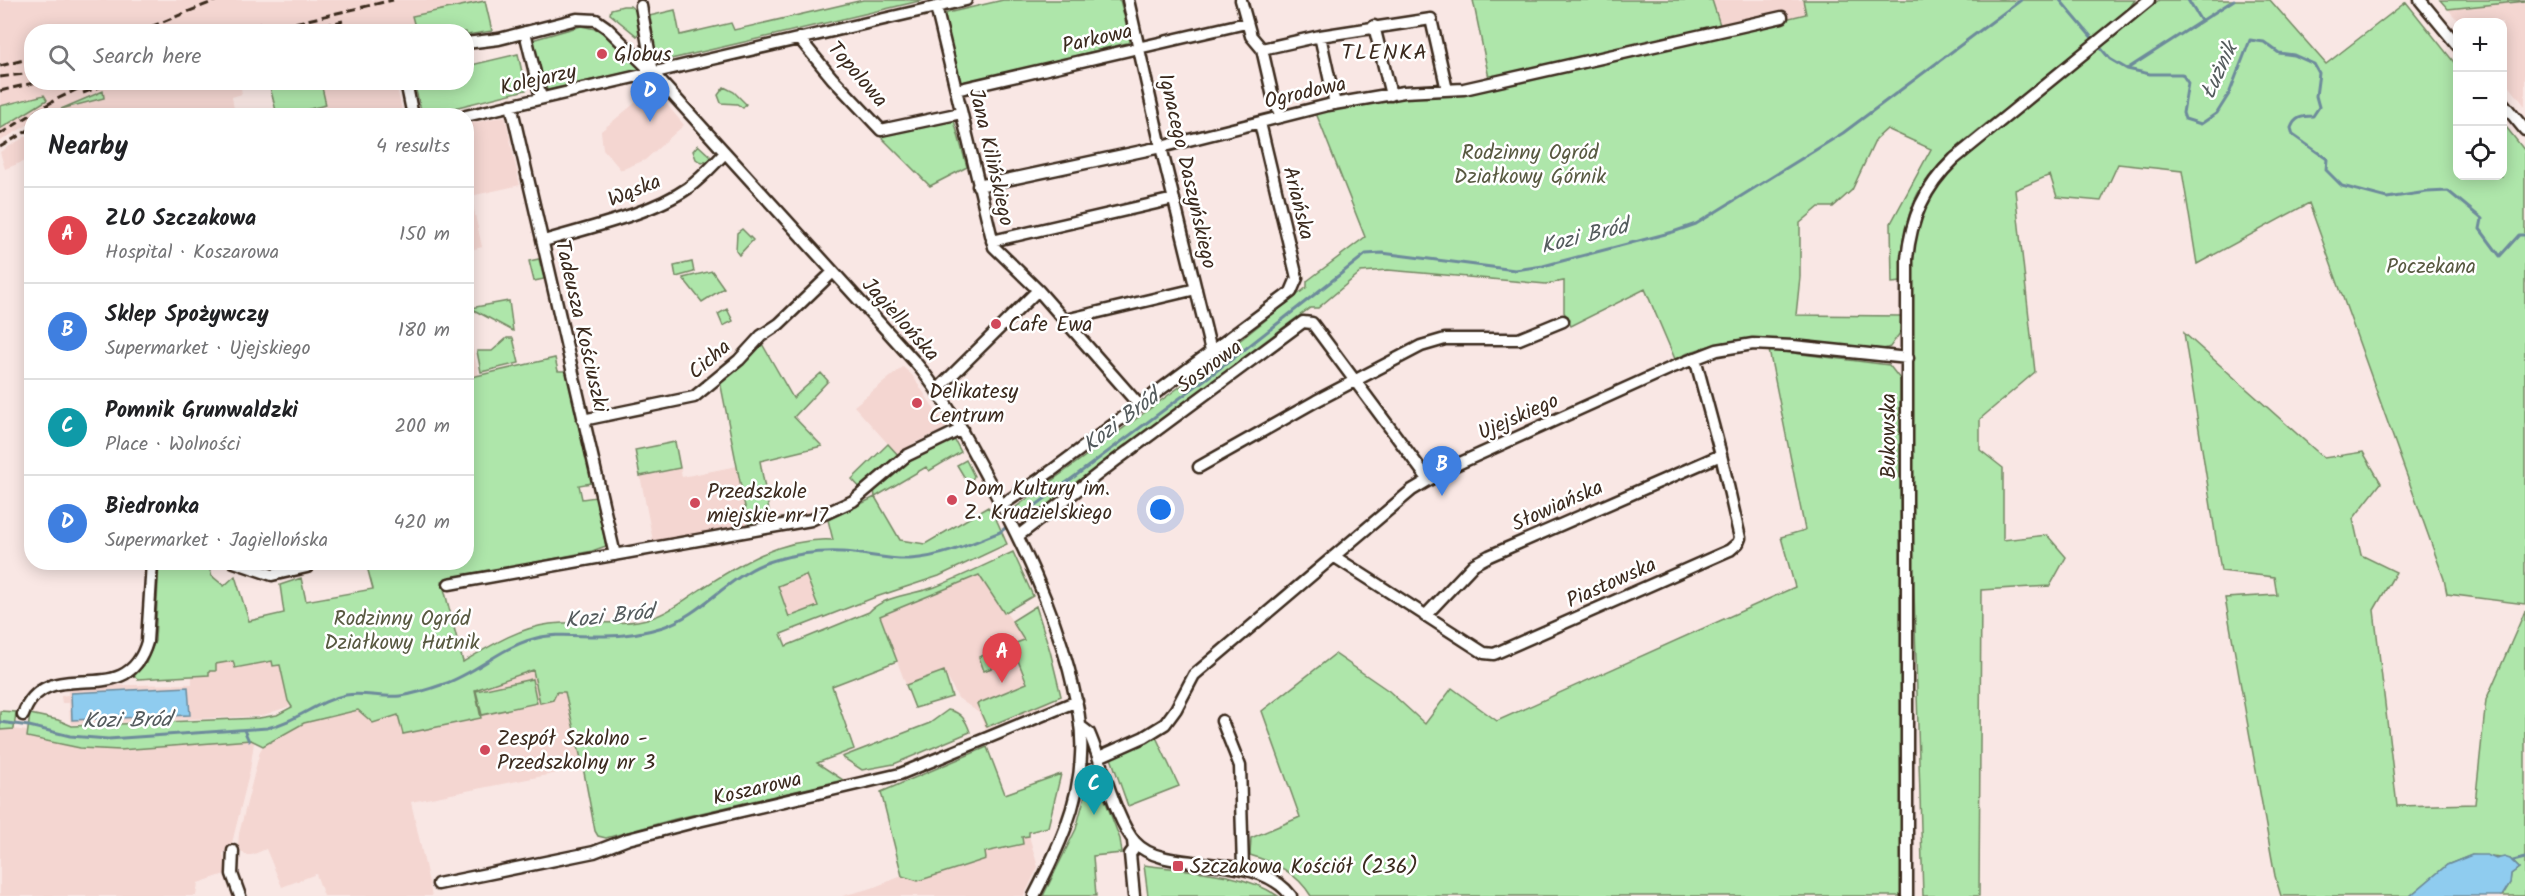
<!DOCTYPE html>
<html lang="en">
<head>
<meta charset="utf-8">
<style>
  :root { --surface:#fff; --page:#f2f2f2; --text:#202124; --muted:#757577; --line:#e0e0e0; --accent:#db2777 }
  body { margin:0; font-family:Kalam,sans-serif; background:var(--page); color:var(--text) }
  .controls { position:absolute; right:18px; top:18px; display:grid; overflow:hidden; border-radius:12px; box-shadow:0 3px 15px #0003 }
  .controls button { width:54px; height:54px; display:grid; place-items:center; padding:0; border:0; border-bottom:2px solid var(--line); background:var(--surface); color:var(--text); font:30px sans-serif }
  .you { position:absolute; left:1161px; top:510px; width:21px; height:21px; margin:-15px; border:4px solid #fff; border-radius:50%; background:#1a73e8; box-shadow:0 0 0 9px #1a73e833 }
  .badge { display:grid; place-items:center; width:39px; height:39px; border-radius:50%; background:var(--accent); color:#fff; font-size:20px; font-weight:700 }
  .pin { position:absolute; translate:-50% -50px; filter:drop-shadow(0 2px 3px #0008) }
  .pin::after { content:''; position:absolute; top:32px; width:21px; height:18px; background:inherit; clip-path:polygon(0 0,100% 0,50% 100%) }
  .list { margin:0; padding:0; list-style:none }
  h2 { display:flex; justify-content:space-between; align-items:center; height:78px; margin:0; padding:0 24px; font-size:26px }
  h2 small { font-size:20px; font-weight:400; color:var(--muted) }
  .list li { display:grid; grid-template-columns:39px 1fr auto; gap:18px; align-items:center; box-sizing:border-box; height:96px; padding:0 24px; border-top:2px solid var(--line) }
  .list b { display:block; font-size:22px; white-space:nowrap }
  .list p { margin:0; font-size:20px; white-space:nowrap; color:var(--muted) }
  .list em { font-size:20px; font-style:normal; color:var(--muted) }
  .icon { flex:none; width:33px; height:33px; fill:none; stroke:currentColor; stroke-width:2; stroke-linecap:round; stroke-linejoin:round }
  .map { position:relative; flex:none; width:2525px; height:896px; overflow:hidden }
  .search { position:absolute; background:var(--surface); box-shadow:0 3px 15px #0003; left:24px; top:24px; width:450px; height:66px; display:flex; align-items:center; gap:15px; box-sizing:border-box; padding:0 21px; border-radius:24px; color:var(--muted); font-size:22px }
  .panel { position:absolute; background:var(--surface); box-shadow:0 3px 15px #0003; left:24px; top:108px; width:450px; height:462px; border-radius:24px }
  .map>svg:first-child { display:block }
  .built { fill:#f4d6d1; fill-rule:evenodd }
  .green { fill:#aee6aa; stroke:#748864; stroke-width:1.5; fill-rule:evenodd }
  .water { fill:#8fccef; stroke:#6d8b9b; stroke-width:1.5 }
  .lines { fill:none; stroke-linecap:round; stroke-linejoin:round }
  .stream { stroke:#6d8b9b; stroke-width:3 }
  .minor-casing { stroke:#3b2a1e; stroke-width:15 }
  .minor { stroke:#fff; stroke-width:10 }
  .rail { stroke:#3b2a1e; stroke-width:3; stroke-dasharray:9 4.5; stroke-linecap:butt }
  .poi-dot { fill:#d1495b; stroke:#fff; stroke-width:2 }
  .labels { text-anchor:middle; stroke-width:5; stroke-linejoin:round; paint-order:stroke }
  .street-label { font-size:21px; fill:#3b2a1e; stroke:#fff }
  .poi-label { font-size:21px; fill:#3b2a1e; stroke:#fff; text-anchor:start }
  .park-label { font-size:21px; fill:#585941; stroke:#fff }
  .neighbourhood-label { font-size:22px; letter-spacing:1.5px; fill:#3b2a1e; stroke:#fff }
  .water-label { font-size:22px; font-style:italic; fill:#545b5d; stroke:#fff }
</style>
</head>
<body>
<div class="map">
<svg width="2525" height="896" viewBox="0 0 2525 896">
  <rect width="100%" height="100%" fill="#f9e7e4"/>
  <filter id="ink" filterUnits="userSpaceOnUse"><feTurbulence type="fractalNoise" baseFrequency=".0167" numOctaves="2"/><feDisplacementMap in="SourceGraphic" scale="12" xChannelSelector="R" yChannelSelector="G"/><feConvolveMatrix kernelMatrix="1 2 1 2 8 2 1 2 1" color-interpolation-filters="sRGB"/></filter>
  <g filter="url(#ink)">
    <!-- built -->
    <path class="built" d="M0,0H488L413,16L416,31L32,32V82L240,83L242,94L232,97L235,115L62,116L60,109L45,115L32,116L31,123L0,141V129L44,95L0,106ZM102,91L103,98L65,107L91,95Z
      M1712,0H1803L1806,14L1723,34Z
      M2525,1V106L2503,78L2502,22H2459L2448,9Z
      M321,83H396L403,115H328Z
      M653,88L684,125L645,160L621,170L603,149L601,131Z
      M505,116L520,185L471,196L482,247L467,251V124Z
      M31,133V161L30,159L5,169L0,152Z
      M466,321L479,375L467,378H466Z
      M903,367L912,375L947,428L912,444L899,456L854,406Z
      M675,442L682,477L737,466L749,527L654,546L635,450Z
      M806,575L818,607L789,617L778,586Z
      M979,575L1012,621L1058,696L1046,705L986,729L979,713L958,698L944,671L906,685L880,616Z
      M233,661L235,668L272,661L280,664L290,706L261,716L72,724L70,721L69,703H62L61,696L68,695V686L192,684V676L209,675V671L215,664Z
      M533,670L564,684L583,768L411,802L432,896H324L316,874L282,887L266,849L252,855H245L238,847L239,834L260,751L263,746L304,723L358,710L408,711L475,695L474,690Z
      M14,729L27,731V737L80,748L120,750L190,743L251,740L254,742L250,770L230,851L227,848L223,854L228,873L198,883L196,896H0V730Z
      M1029,836L1038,867L1024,896H842L872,888L902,876L918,881L986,859L985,852L1023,844L1022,837Z"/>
    <!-- green -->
    <path class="green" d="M863,0H924L684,56L662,61L657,59L649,16L675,10L680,35L731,23L734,30Z
      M1003,0H1120L1131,42L960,84L943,14Z
      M1473,0H1712L1720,25L1489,78Z
      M1803,0H2135L2127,11C2087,43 2046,75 2006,108C1975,133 1938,158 1918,193C1903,220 1903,251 1902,282L1892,283L1891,223L1931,149L1887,129L1876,139L1852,190L1833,207H1819L1800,223V277L1796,315L1901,316L1900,333L1890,347C1873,354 1850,346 1831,344C1775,337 1726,333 1675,359L1645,289L1571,326L1564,312V281L1546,284L1388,270L1361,272L1318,308H1310L1280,330L1025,525L1016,507L1204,369L1307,287V281L1365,237L1316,113L1723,34L1806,14Z
      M2159,0H2270L2326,64L2406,2L2457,66L2458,176H2502L2503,123L2525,151V604L2447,594L2444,579L2309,203L2197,264L2182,171L2118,164L2101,201L2057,197L2050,175L2015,190L2035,372L1980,419V450L2003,468V540L2047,535L2066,557L2050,586L1981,590L1979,896H1923L1912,524L1913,257C1917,219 1926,197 1951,169Z
      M2440,0H2525V1L2448,9Z
      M485,1L492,31L467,35L466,32L416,31L412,16Z
      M623,6H630L637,12L640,31L637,36L610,14L611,9Z
      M581,26L600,30L615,42L642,69L547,90L532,40Z
      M518,54L526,90L430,114H426L421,110L414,83L466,82L467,66Z
      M269,83H321L326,105L285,115H277Z
      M724,87L734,92L746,104L743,108L737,104L721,103L718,95Z
      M103,91L104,98L61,109Z
      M44,95L47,100L0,129V106Z
      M953,117L967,167L930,186L880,136Z
      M698,145L711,157L710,160L702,163L696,159L693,151Z
      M742,229L753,240L739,255L736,251L737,233Z
      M539,259L544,279L534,281L529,261Z
      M692,262L694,272L676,277L674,266Z
      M712,271L724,288L702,302L683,278Z
      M509,301L513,331L470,308Z
      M727,309L733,321L723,326L718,314Z
      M2184,333L2324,458L2363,452L2381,483L2353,519L2361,555L2396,572L2374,610L2397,806L2475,804L2486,700L2525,611V896H2502L2510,883L2511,874L2519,868L2510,859L2472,855L2447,865L2410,896H2281L2275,876L2225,598L2277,595L2274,577L2221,571Z
      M507,338H513L519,363L481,372L477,351H492Z
      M761,342L793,398L821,373L828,381L794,417L822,446L760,461L771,522L749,527L720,381Z
      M1769,350L1889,365L1900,379L1901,896H1311C1297,873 1276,863 1250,855L1251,838L1300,817L1262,711L1335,654L1389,691L1425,724L1452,688L1497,721L1795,587L1781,537L1805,530Z
      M555,358L558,371H566L592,483L579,485L582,499L596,497L606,546L592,551L442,581L463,662C490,646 518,628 550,624C583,620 619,627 651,618C668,613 683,601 698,591C739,564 782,537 833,540L828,520L875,497L874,489L908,461L954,439L961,452L929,471L926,467L875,497L900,540L925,544L988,507C997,516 1001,532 1007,544L939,576L873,598L781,634L786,646L869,612C883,596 915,594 935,587C961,577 987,564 1013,552L1033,596L1004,613L979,575L880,616L897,661L832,686L854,749L817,763L843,780L675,819L606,838L598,836L595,831L583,767L565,692H557L553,700L540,703L533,670L475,690L481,718L403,734L398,715L373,723L358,710L304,723L263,746L251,740L120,750L80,748L27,737L30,714L58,720L72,726L259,718L277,715L292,707L288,701L280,665L273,666L272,661L235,668L233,661L216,664V671H209V675L138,679L134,676L146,663L155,641L159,563H207L212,576L224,586L235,576L249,621L284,613L280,585L301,578L306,601L373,589L366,563L466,562L467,378ZM806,575L818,606L789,617L778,586Z
      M675,442L680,468L640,476L635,450Z
      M888,444L899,456L861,489L852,479Z
      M966,460L974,476L969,485L957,465Z
      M1036,606L1050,651L1061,696L987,727L977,704L1027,683L1017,658L984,671L979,657L1024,640L1012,621Z
      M944,671L952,697L915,708L906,685Z
      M532,679L537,703L482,715L476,691Z
      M948,710C961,712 966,720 970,732L894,764L862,770L842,757L930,723Z
      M0,711L16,712L14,729L0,730Z
      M1156,737L1179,786L1128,806L1111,758Z
      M987,747L1005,794L1061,774L1048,827L1029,832V836L1022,837L1023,844L985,852L986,859L918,881L902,876L881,792Z
      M1092,782L1099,784L1120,839L1122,853L1093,856L1096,896H1043L1076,829L1088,784Z
      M1144,865C1189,871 1240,871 1278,896H1148Z"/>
    <!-- water -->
    <path class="water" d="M188,687L190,715L72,720L71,693Z
      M2472,855H2487L2496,859L2504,857L2510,859L2519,868L2511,874L2510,883L2502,896H2410L2447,865Z"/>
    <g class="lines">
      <!-- stream -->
      <path class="stream" d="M2060,0L2110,59L2127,69L2234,0
        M2188,0L2201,21
        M2127,69L2150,74H2182L2188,83L2183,113L2185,119L2201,124L2217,113L2229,94L2250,40L2264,42L2279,53L2294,55L2314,64L2319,73L2316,96L2319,107L2313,116C2302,116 2295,117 2291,128L2293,135L2327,159L2326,170L2342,186L2387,198L2427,192L2448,191L2482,219L2480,229L2500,256L2519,235H2525
        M0,722L29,726L70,736L108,739L267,728C296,722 317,701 346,695C364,692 383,698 400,696C415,694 430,689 444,684C476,673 500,648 533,639C557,632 580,637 605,636C625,636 644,633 663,627C705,613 732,571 775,560C796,554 819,551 842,552C864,553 887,560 910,559C942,557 971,544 1000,532L1235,357L1366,254L1382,253L1515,270L1543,266L1673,232L1696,224L1843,133L2021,0
        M244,730L249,741
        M2513,861L2525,858"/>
      <defs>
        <path id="minor" d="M1128,0L1161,147L1211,351
          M1241,0L1251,36L1262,49L1273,97L1281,117
          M2420,0L2458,46
          M641,6L653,73
          M936,7L994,247L1038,290L1139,405
          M1374,26L1391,95
          M525,32L541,98
          M1320,36L1335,104
          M799,38L832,78L881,130L961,113
          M466,43L499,39L577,19L596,20L606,27L653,73L916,363C947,400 967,441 990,483C1022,543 1051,603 1069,670C1076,699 1083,726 1081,755C1079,807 1057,851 1034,896
          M1262,49L1320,36L1431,19L1447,90
          M406,82L413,116
          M956,90L1246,23
          M2502,102L2525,130
          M511,105L615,555
          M466,116L966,0
          M978,186L1161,147L1328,105L1404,92L1464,89L1782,17
          M544,241C587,228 651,214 688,188C702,178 713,165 725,153
          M992,241L1174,199
          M1065,320L1196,289
          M937,390L1038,290
          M583,420L694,397L739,360L761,336L779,324L833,272
          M1199,467L1316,401L1421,346L1445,339H1519L1563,321
          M1002,505L1050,472L1291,292L1297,278L1260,123
          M1018,536L1115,461L1303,322L1312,323L1428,479
          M1335,557L1484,653L1494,654L1730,550L1738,543L1740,538L1721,455L1695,358
          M234,562L272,575L307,567L311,562
          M449,584L811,520L853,501L906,456L962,429
          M1425,616L1474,564L1489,556L1721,455
          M23,715C46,650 126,715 147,642L152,562
          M1222,721L1240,766L1243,869
          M1080,726L1089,733C1102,762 1116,821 1135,842C1164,876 1256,849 1291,896
          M1099,757L1144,737L1165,724L1176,709L1194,675L1412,490L1449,468L1673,367L1717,350L1753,344L1793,346L1908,358
          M1080,774L1102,765
          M1133,841L1134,849L1130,854L1134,896
          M233,851L232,874L240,896
          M438,884L594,852L628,839L694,822L900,774L1077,701
          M1907,896V259C1911,218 1924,188 1954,159L2149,0"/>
      </defs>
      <!-- minor casing -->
      <use href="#minor" class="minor-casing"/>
      <!-- minor -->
      <use href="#minor" class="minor"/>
      <!-- rail -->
      <path class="rail" d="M138,32L217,0
        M227,32L265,23
        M256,32L393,0
        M297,32L343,21
        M0,66L32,58
        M0,77L32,73
        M0,91L37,82
        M83,93L113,82
        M0,134L55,100L92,82
        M0,147L32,128"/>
    </g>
  </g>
  <!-- markers -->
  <g class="poi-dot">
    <circle cx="602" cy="54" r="6"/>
    <circle cx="996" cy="324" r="6"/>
    <circle cx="917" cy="403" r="6"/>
    <circle cx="952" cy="500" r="6"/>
    <circle cx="695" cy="503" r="6"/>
    <circle cx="485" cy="750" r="6"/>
    <rect x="1172" y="860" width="12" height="12" rx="3"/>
  </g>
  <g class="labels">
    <!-- street labels -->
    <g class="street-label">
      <text transform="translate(1097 38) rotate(-13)" y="7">Parkowa</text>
      <text transform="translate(858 74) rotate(49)" y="7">Topolowa</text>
      <text transform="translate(538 79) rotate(-13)" y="7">Kolejarzy</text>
      <text transform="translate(1305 92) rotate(-13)" y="7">Ogrodowa</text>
      <text transform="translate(992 157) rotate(77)" y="7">Jana Kilińskiego</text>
      <text transform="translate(1188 171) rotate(77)" y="7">Ignacego Daszyńskiego</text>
      <text transform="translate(634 190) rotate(-22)" y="7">Wąska</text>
      <text transform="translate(1299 203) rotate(76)" y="7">Ariańska</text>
      <text transform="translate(901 319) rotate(48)" y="7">Jagiellońska</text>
      <text transform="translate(582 326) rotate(77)" y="7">Tadeusza Kościuszki</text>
      <text transform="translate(709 359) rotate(-41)" y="7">Cicha</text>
      <text transform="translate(1209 366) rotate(-36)" y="7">Sosnowa</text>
      <text transform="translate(1518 416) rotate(-24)" y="7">Ujejskiego</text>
      <text transform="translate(1888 436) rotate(-90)" y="7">Bukowska</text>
      <text transform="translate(1557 505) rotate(-24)" y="7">Słowiańska</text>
      <text transform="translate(1611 582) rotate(-24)" y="7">Piastowska</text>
      <text transform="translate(757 788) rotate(-13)" y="7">Koszarowa</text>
    </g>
    <!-- poi labels -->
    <g class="poi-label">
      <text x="614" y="61">Globus</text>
      <text x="1008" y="331">Cafe Ewa</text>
      <text x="929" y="398">Delikatesy<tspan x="929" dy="24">Centrum</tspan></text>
      <text x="964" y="495">Dom Kultury im.<tspan x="964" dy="24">Z. Krudzielskiego</tspan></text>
      <text x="707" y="498">Przedszkole<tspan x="707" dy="24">miejskie nr 17</tspan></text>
      <text x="497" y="745">Zespół Szkolno -<tspan x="497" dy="24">Przedszkolny nr 3</tspan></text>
      <text x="1190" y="873">Szczakowa Kościół (236)</text>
    </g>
    <!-- park labels -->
    <g class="park-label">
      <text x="1530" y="159">Rodzinny Ogród<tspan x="1530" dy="24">Działkowy Górnik</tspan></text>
      <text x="2431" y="273">Poczekana</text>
      <text x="402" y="625">Rodzinny Ogród<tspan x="402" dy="24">Działkowy Hutnik</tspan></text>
    </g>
    <!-- neighbourhood labels -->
    <g class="neighbourhood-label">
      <text x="1385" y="59">TLENKA</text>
    </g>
    <!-- water labels -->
    <g class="water-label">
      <text transform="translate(2218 70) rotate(-65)" y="8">Łużnik</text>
      <text transform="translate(1584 235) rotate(-14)" y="8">Kozi Bród</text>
      <text transform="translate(1120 420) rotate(-37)" y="8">Kozi Bród</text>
      <text transform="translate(609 615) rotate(-6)" y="8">Kozi Bród</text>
      <text transform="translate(127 719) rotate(-1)" y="8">Kozi Bród</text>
    </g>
  </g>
</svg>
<div class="controls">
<button>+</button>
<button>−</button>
<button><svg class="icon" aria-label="locate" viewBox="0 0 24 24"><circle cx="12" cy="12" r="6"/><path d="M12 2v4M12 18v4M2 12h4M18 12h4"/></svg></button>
</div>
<div class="you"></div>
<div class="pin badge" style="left:1002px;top:683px;background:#e0444e">A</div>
<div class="pin badge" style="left:1442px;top:496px;background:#3f7fe0">B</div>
<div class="pin badge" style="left:1094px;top:815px;background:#0f9aa8">C</div>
<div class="pin badge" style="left:650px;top:122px;background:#3f7fe0">D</div>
<div class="search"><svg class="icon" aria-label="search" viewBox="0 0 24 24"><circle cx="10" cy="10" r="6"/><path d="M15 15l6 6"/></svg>Search here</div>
<section class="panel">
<h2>Nearby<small>4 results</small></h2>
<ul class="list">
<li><span class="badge" style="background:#e0444e">A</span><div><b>ZLO Szczakowa</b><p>Hospital · Koszarowa</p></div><em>150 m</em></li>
<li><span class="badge" style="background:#3f7fe0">B</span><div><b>Sklep Spożywczy</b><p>Supermarket · Ujejskiego</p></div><em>180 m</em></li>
<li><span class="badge" style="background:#0f9aa8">C</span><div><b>Pomnik Grunwaldzki</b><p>Place · Wolności</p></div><em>200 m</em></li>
<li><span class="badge" style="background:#3f7fe0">D</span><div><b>Biedronka</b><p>Supermarket · Jagiellońska</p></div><em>420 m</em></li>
</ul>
</section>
</div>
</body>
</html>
